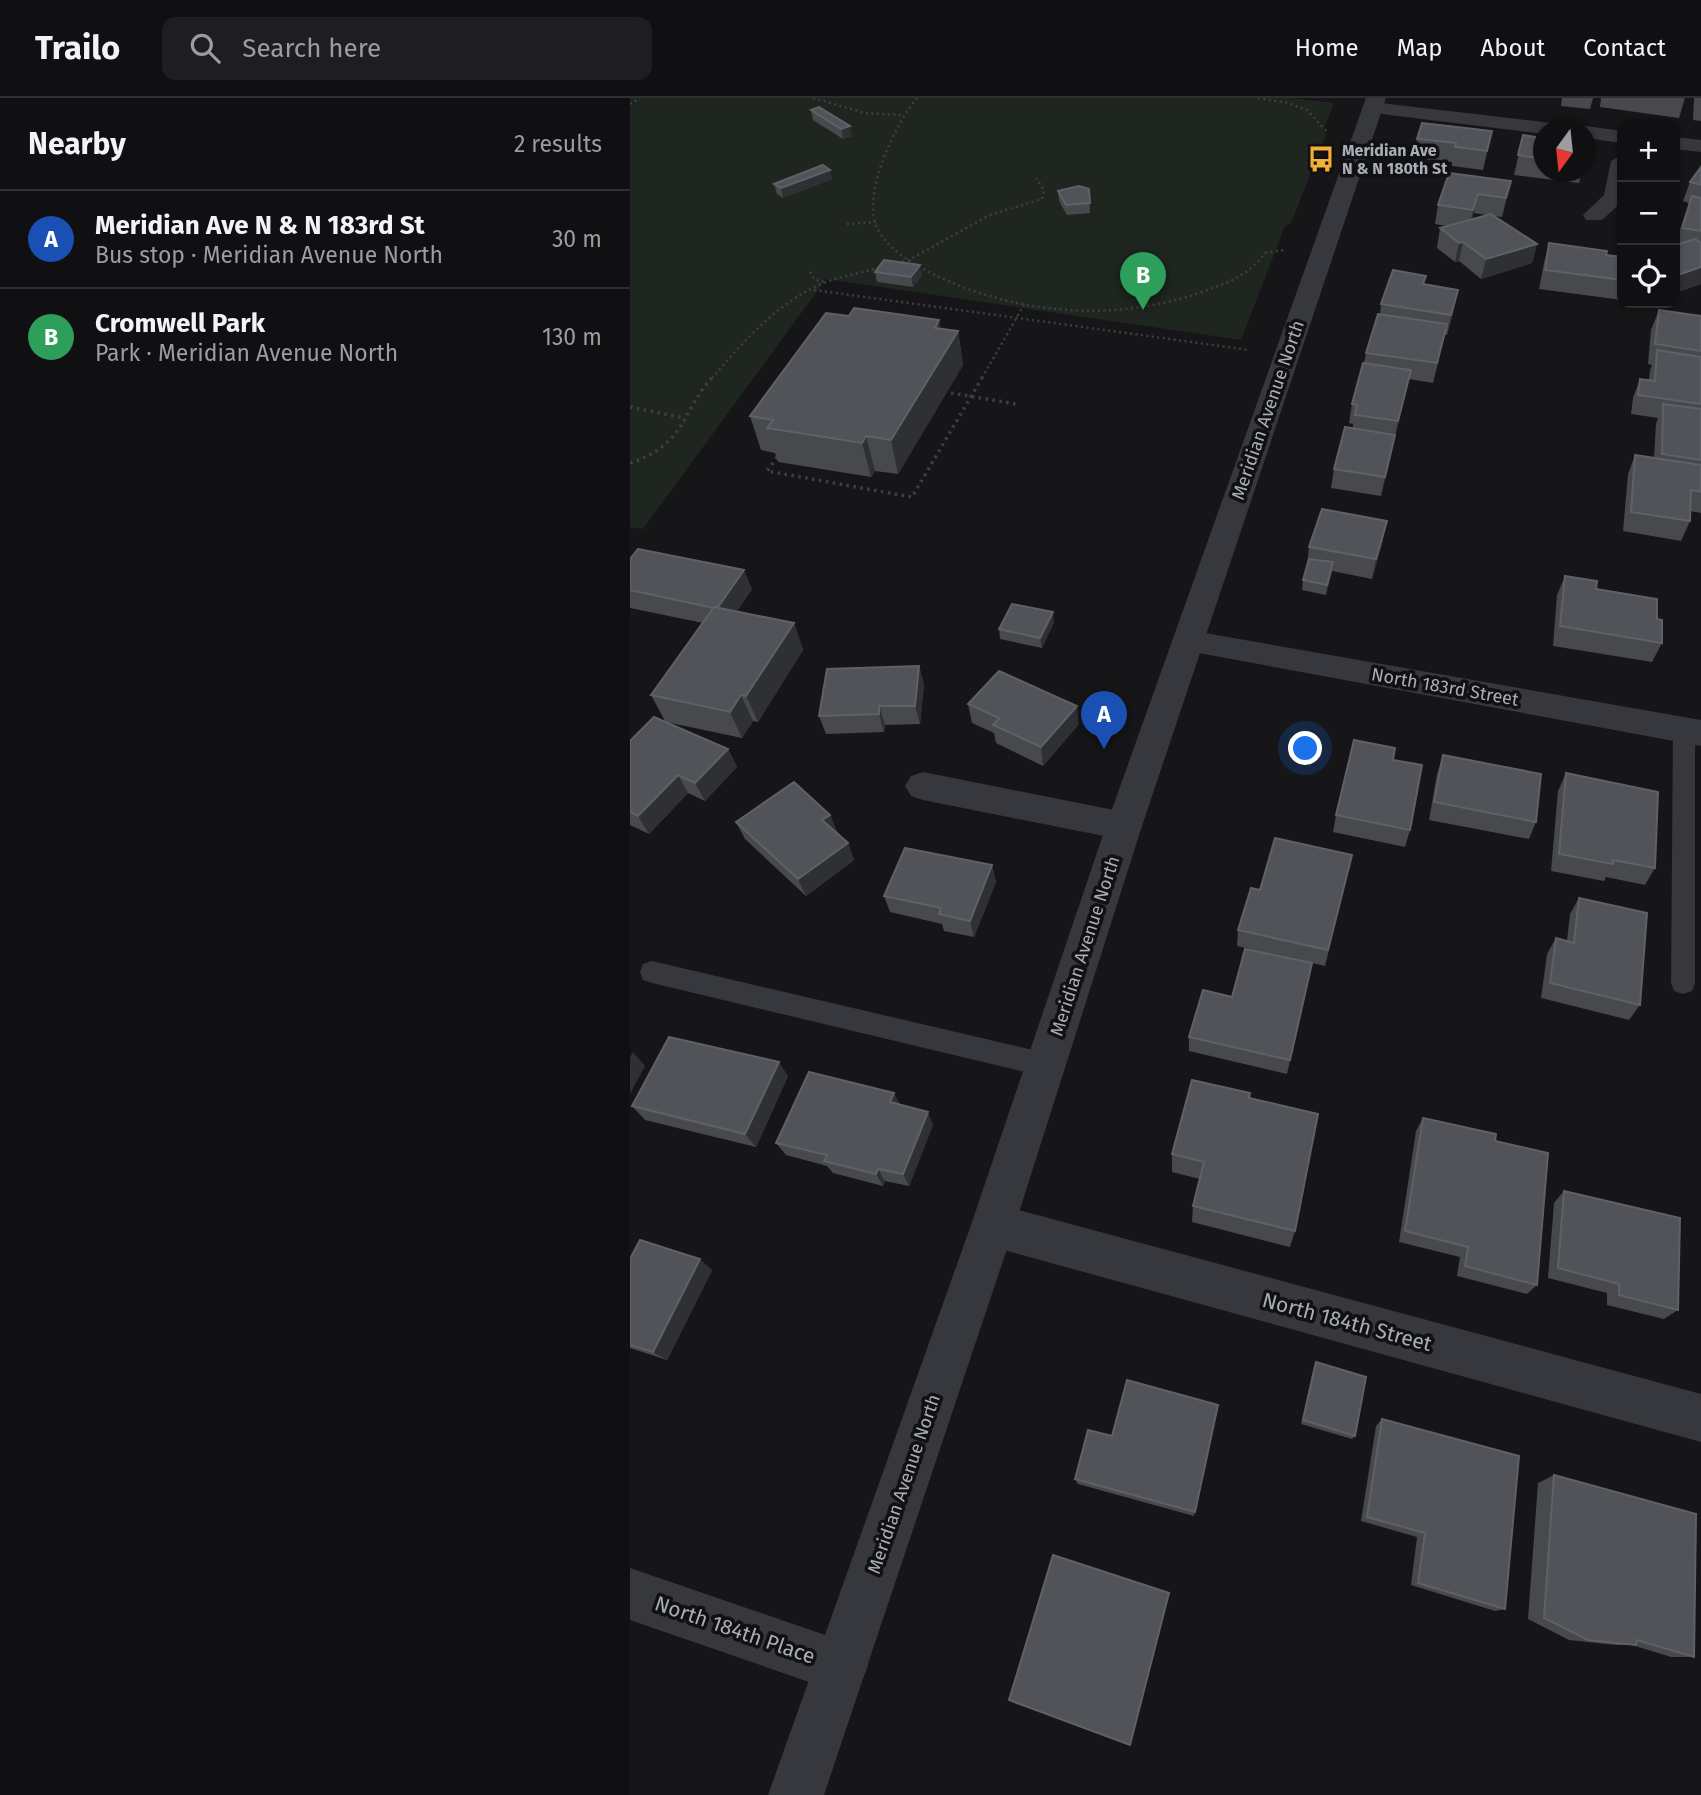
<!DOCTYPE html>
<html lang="en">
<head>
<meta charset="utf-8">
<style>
	:root { --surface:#101012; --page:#1e1e20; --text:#f1f3f6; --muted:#9c9d9f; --line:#303032; --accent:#db2777 }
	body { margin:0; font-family:"Fira Sans",sans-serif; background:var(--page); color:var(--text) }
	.controls { position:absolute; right:21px; top:21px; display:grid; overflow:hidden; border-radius:14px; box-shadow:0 2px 5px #0004 }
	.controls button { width:63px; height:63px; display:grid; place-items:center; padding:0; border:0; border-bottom:2px solid var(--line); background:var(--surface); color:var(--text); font:35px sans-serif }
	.compass { position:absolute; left:903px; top:21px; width:63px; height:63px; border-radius:50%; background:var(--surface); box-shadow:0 2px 5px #0004; rotate:195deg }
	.you { position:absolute; left:676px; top:651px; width:24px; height:24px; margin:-18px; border:5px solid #fff; border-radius:50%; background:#1a73e8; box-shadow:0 0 0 10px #1a73e833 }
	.badge { display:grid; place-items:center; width:46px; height:46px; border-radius:50%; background:var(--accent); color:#fff; font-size:23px; font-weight:700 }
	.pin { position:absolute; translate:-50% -58px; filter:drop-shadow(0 2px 4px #0008) }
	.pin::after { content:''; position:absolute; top:37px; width:24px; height:21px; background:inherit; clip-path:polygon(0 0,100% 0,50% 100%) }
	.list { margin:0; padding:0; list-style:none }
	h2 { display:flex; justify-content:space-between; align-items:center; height:91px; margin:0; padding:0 28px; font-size:30px }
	h2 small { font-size:23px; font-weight:400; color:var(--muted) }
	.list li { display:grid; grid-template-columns:46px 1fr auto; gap:21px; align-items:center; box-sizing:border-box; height:98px; padding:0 28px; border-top:2px solid var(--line) }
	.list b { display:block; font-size:26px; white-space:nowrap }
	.list p { margin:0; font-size:23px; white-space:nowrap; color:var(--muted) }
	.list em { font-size:23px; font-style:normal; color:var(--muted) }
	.icon { flex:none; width:38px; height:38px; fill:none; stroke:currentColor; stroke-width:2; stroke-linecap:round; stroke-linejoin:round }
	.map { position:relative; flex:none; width:1071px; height:1697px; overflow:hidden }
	header { display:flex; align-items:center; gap:42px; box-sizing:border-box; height:98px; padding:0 35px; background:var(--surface); border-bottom:2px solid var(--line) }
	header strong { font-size:33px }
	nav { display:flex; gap:38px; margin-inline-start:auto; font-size:24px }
	.search { width:490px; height:63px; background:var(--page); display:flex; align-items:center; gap:18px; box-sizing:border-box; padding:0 24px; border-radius:14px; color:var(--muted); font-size:26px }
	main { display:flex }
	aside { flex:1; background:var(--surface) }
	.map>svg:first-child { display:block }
</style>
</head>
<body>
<header>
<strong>Trailo</strong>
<div class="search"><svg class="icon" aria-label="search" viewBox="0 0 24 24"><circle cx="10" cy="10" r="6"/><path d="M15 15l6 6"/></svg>Search here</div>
<nav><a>Home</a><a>Map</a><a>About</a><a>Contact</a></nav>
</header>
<main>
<aside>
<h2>Nearby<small>2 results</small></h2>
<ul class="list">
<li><span class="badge" style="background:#1a4fb4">A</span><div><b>Meridian Ave N &amp; N 183rd St</b><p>Bus stop · Meridian Avenue North</p></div><em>30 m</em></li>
<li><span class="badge" style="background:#2e9e5b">B</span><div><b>Cromwell Park</b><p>Park · Meridian Avenue North</p></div><em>130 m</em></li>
</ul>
</aside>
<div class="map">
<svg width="1071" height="1697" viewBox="0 0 1071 1697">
	<rect width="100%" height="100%" fill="#161618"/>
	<path fill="#1e261f" d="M 0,0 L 662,0 L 704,5 L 693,33 L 696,37 L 661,125 L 655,128 L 611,242 L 196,181 L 13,431 L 0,429 Z"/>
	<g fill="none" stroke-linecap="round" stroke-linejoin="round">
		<path stroke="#3d3f44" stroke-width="2.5" stroke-dasharray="2 3.5" stroke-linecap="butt" d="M 183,0 L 235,15 L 271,17
			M 287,0 C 265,26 230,99 248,132 C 259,152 282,165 301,175 C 383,216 482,225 569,195 C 597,185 617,179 635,155 L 654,152
			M 628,0 L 658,5 L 677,12 L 698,35
			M 0,6 L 10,0
			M 217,126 L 246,124
			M 267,165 L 279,162 L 360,117 L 412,101 L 414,92 L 406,80
			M 180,174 L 185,182 L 196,184
			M 184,192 L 619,252
			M 82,280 C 114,243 151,200 199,183 C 216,177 235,174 252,169
			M 352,280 L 395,205"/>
		<path stroke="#3d3f44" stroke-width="3.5" stroke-dasharray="2.5 4.5" stroke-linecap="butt" d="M 321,295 L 386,306
			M 0,309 L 55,320
			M 147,359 L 137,373 L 282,399 L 353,278
			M 0,365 C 56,347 51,314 83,278"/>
		<path fill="#37383d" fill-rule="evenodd" d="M 1054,624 L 1062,626 L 1065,632 L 1065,885 L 1062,893 L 1053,896 L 1044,893 L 1041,885 L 1043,632 L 1046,626 Z
			M 22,863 L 416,955 L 425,959 L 429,967 L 425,975 L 416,979 L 22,885 L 13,882 L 10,874 L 13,866 Z"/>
		<path fill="#37383d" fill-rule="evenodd" d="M 742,4 L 930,26 L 940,32 L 914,32 L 914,36 L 735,14 L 732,10 L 735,6 Z
			M 956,28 L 992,33 L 992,45 L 956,40 L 956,32 L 947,32 Z
			M 1045,39 L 1071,42 L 1071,54 L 1045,51 Z
			M 992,57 L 992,104 L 972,122 L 956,122 L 953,117 L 974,97 L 981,63 Z
			M 558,532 L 1071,622 L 1071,648 L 547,551 L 542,543 L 547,535 Z
			M 293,674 L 494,714 L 507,718 L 512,728 L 507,738 L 494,742 L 293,702 L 281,698 L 275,688 L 281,678 Z
			M 363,1105 L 1071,1296 L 1071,1344 L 363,1149 L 347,1142 L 341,1127 L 347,1112 Z
			M 0,1470 L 230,1549 L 238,1568 L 230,1587 L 211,1595 L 0,1522 Z"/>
		<path fill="#37383d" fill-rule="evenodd" d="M 736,0 L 756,0 L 512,728 L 385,1127 L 194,1697 L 138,1697 L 341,1127 L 476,728 Z"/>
	</g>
	<path fill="#47494d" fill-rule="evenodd" d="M 932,0 L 963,0 L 960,11 L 931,8 Z
		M 971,0 L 1055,0 L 1049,20 L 970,9 Z
		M 1064,0 L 1071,0 L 1071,23 L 1063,22 Z
		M 181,12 L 222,38 L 213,41 L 183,22 Z
		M 862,33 L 853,72 L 822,68 L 822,64 L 784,60 L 787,41 Z
		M 893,37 L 914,40 L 914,74 L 952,74 L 949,85 L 884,77 Z
		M 1071,69 L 1071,186 L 1045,195 L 1045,147 L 1059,105 L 1053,103 L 1060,84 Z
		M 202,81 L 153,100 L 147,96 L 144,86 Z
		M 881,83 L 872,119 L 864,118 L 907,146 L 902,165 L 851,181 L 829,163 L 825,164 L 807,150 L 810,130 L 817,128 L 805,126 L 808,107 ZM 844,115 L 856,117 L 842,121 Z
		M 459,91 L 460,115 L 437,117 L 429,103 L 428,93 Z
		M 919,145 L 976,157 L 992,159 L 992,202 L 909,191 L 914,165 Z
		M 245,174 L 292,177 L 283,189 L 247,184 Z
		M 794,186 L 824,211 L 817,237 L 815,237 L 803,285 L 779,281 L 764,343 L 751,398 L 701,390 L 704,371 L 723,330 L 723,326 L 719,325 L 722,306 L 734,265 L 736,255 L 750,216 L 751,206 Z
		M 1029,212 L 1071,218 L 1071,415 L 1060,413 L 1060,423 L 1051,443 L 993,433 L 998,376 L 1005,357 L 1024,360 L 1026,326 L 1028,320 L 1001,316 L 1003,300 L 1010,281 L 1019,282 L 1020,272 L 1022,267 L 1018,266 L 1021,232 Z
		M 311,230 L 328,233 L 333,267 L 268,376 L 245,373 L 241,379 L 148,364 L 145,355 L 131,352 L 120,318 Z
		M 753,442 L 742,481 L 702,473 L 696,497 L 672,492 L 673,482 L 677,468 L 679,449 Z
		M 0,461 L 122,491 L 107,513 L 164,525 L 173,552 L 128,624 L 123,623 L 112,640 L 36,624 L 98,651 L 107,669 L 75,703 L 58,695 L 19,736 L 0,727 L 0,643 L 35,623 L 21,597 L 73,525 L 0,510 Z
		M 935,478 L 966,491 L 1027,521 L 1032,545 L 1022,564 L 923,548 L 927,497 Z
		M 424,524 L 412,550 L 370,541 L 369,531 Z
		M 289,568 L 294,587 L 290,626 L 255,627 L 254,634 L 196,636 L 189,618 Z
		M 338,606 L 449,626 L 413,668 L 366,645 L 364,635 L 342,625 Z
		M 813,657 L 906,724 L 899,741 L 799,722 L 807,676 Z
		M 936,675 L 1025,770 L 1015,787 L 976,779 L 974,783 L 921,773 L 928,693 Z
		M 200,717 L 207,734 L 218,745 L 224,762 L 176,798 L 115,741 L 106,724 Z
		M 706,717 L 780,732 L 775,749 L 703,734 Z
		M 722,757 L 695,868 L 682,865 L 657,976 L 559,953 L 559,939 L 602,899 L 675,864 L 607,848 L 608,832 L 630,792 Z
		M 362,767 L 366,784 L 344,839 L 314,833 L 312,826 L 260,814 L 254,798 Z
		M 949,800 L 1010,907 L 999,922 L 911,900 L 917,856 L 926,840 L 937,843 L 940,816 Z
		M 158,978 L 126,1049 L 15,1022 L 2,1008 Z
		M 619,1000 L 665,1133 L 660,1149 L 562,1124 L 563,1108 L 570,1081 L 542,1074 L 542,1056 Z
		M 270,1006 L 303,1027 L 279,1088 L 255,1083 L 253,1088 L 203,1075 L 197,1068 L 156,1057 L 146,1045 Z
		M 793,1020 L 865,1043 L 907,1187 L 897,1196 L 827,1178 L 830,1159 L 769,1144 L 786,1033 Z
		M 934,1093 L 1048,1212 L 1034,1221 L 977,1207 L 977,1195 L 918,1180 L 924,1105 Z
		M 0,1161 L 82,1172 L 37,1262 L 0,1250 Z
		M 686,1264 L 725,1338 L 722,1341 L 671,1326 L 684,1268 Z
		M 588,1307 L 564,1418 L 448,1386 L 445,1381 L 482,1338 Z
		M 752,1321 L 875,1511 L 865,1513 L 781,1487 L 787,1439 L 731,1423 L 746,1328 Z
		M 924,1377 L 1064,1559 L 1041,1559 L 1002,1547 L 986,1547 L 939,1542 L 898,1521 L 908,1385 Z"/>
	<path fill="#2f3033" d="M 220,28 L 222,38 L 213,41 L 211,31 Z
		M 200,72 L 202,81 L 153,100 L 151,90 Z
		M 848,96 L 844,115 L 839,131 L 843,112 Z
		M 833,144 L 829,163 L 825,164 L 829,145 Z
		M 907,146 L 902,165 L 851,181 L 856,161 Z
		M 290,167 L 292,177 L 283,189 L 281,179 Z
		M 1071,169 L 1071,186 L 1045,195 L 1045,178 Z
		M 828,192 L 824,211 L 817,237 L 821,217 Z
		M 309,222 L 315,254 L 328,233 L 333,267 L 268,376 L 261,342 L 305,230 Z
		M 781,272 L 777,291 L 764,343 L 768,323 Z
		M 765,337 L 761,357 L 751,398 L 755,379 Z
		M 236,338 L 245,373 L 241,379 L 232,345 Z
		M 757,423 L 753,442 L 742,481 L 746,461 Z
		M 703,464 L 702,475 L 696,497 L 697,487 Z
		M 114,472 L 122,491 L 96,530 L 87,510 Z
		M 423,514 L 424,524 L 412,550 L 410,540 Z
		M 164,525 L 173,552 L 128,624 L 116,598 Z
		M 289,568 L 294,587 L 290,626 L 285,608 Z
		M 111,597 L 123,623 L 112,640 L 100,614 Z
		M 249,608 L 255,627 L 254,634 L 249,616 Z
		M 447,608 L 449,626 L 413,668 L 411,649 Z
		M 98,651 L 107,669 L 75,703 L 65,685 Z
		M 48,677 L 58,695 L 19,736 L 8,718 Z
		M 200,717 L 207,734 L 192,722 Z
		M 218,745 L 224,762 L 176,798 L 168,781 Z
		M 362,767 L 366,784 L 344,839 L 340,823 Z
		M 3,954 L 15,968 L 0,996 L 0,959 Z
		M 149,964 L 158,978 L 126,1049 L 115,1036 Z
		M 264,995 L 271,1008 L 260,1004 Z
		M 298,1014 L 303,1027 L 279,1088 L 273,1076 Z
		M 248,1071 L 255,1083 L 253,1088 L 246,1076 Z
		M 70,1161 L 82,1172 L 37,1262 L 23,1254 Z"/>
	<path fill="#525359" stroke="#5f6168" stroke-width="2" d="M 189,9 L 220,28 L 211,31 L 181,12 Z
		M 792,25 L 862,33 L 857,53 L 825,49 L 826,45 L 787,41 Z
		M 893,37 L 914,40 L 914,61 L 888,57 Z
		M 956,45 L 958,45 L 956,58 Z
		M 193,67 L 200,72 L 151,90 L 144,86 Z
		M 1071,69 L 1071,87 L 1060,84 Z
		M 819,75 L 881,83 L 876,100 L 848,96 L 843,112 L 808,107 Z
		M 449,88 L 459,91 L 460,105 L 436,107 L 428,93 Z
		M 1062,98 L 1071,100 L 1071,133 L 1052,130 Z
		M 861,116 L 907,146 L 856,161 L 833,144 L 829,145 L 810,130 Z
		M 1065,141 L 1071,145 L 1071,169 L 1045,178 L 1045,147 Z
		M 919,145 L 977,153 L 976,157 L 992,159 L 992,182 L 915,172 Z
		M 254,162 L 290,167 L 281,179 L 245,174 Z
		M 763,172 L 796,178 L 793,186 L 828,192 L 821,217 L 751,206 Z
		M 224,210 L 309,222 L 305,230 L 328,233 L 261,342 L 236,338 L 232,345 L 137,330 L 143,322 L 120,318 L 196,215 L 219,218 Z
		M 1029,212 L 1071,218 L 1071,253 L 1025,246 Z
		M 748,216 L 817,226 L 807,265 L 736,255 Z
		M 1027,252 L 1071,259 L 1071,306 L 1008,297 L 1010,281 L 1025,283 Z
		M 733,265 L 781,272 L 768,323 L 725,317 L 727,307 L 722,306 Z
		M 1033,306 L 1071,311 L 1071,362 L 1032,356 Z
		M 715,329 L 765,337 L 755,379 L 704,371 Z
		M 1005,357 L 1071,367 L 1071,394 L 1061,392 L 1060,423 L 1001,414 Z
		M 692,411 L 757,423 L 746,461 L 679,449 Z
		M 8,451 L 114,472 L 88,509 L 84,509 L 83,510 L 0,492 L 0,461 Z
		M 679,461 L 703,464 L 697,487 L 673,482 Z
		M 935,478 L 967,483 L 966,491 L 1027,501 L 1027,521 L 1032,522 L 1032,545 L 930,528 Z
		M 382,506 L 423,514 L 410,540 L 369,531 Z
		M 84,509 L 164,525 L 116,598 L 111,597 L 100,614 L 21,597 Z
		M 289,568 L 285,608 L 249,608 L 249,616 L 189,618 L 197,571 Z
		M 369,573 L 447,608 L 411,649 L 363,627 L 369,620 L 338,606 Z
		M 24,619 L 98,651 L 65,685 L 48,677 L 8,718 L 0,714 L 0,643 Z
		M 724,642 L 765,650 L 763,662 L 792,667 L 780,732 L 706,717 Z
		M 813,657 L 911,676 L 906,724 L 804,704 Z
		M 936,675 L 1028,694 L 1025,770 L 983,762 L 983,766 L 929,756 Z
		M 164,684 L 200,717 L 192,722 L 218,745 L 168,781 L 106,724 Z
		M 645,740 L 722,757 L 698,852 L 608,832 L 621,790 L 630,792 Z
		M 275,750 L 362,767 L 340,823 L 309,816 L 311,810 L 254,798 Z
		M 949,800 L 1017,815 L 1010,907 L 920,885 L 926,840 L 944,845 Z
		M 615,851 L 682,865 L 660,962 L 559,939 L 573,892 L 602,899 Z
		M 39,939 L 149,964 L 115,1036 L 2,1008 Z
		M 179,974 L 264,995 L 260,1004 L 298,1014 L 273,1076 L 248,1071 L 246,1076 L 194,1063 L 197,1057 L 146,1045 Z
		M 562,982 L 620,995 L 619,1000 L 688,1016 L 665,1133 L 563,1108 L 574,1064 L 542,1056 Z
		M 793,1020 L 866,1036 L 865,1043 L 918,1055 L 907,1187 L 835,1168 L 838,1149 L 775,1133 Z
		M 934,1093 L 1050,1120 L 1048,1212 L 989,1197 L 989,1186 L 928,1170 Z
		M 10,1142 L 70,1161 L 23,1254 L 0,1247 L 0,1161 Z
		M 686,1264 L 736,1279 L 725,1338 L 673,1322 Z
		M 497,1282 L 588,1307 L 565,1414 L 445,1381 L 458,1332 L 482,1338 Z
		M 752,1321 L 889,1358 L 875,1511 L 788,1485 L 795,1435 L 737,1419 Z
		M 924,1377 L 1066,1416 L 1064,1559 L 1007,1542 L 1006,1547 L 958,1542 L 914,1520 Z
		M 423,1457 L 539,1495 L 500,1647 L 379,1602 Z"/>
	<defs>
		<g id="bus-bare" transform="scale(2.1)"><path d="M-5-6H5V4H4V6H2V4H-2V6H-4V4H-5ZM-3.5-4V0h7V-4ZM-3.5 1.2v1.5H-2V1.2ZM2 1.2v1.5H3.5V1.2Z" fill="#f2b134" stroke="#111113" stroke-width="2.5" paint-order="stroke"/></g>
	</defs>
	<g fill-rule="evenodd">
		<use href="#bus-bare" x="691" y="61"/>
	</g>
	<g text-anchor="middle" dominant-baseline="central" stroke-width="7" stroke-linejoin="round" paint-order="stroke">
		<g font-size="16" font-weight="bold" fill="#a8adb8" stroke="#111113" text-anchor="start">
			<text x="712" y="52">Meridian Ave<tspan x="712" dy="18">N &amp; N 180th St</tspan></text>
		</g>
		<g font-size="18" fill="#a8adb8" stroke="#111113">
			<text transform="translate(638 312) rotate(-71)">Meridian Avenue North</text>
			<text transform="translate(815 589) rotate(10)">North 183rd Street</text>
			<text transform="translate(455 848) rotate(-72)">Meridian Avenue North</text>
			<text transform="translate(274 1386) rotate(-71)">Meridian Avenue North</text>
		</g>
		<g font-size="21" fill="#a8adb8" stroke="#111113">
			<text transform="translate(717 1224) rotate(15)">North 184th Street</text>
			<text transform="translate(105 1532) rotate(19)">North 184th Place</text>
		</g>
	</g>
</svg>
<div class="controls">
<button>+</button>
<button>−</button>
<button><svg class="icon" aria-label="locate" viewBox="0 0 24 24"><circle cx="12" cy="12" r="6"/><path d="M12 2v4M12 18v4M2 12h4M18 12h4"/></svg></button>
</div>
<svg class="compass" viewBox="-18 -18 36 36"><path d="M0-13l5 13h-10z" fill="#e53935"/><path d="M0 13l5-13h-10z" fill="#9c9d9f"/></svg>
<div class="you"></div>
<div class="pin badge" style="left:474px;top:651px;background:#1a4fb4">A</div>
<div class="pin badge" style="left:513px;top:212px;background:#2e9e5b">B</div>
</div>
</main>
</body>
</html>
